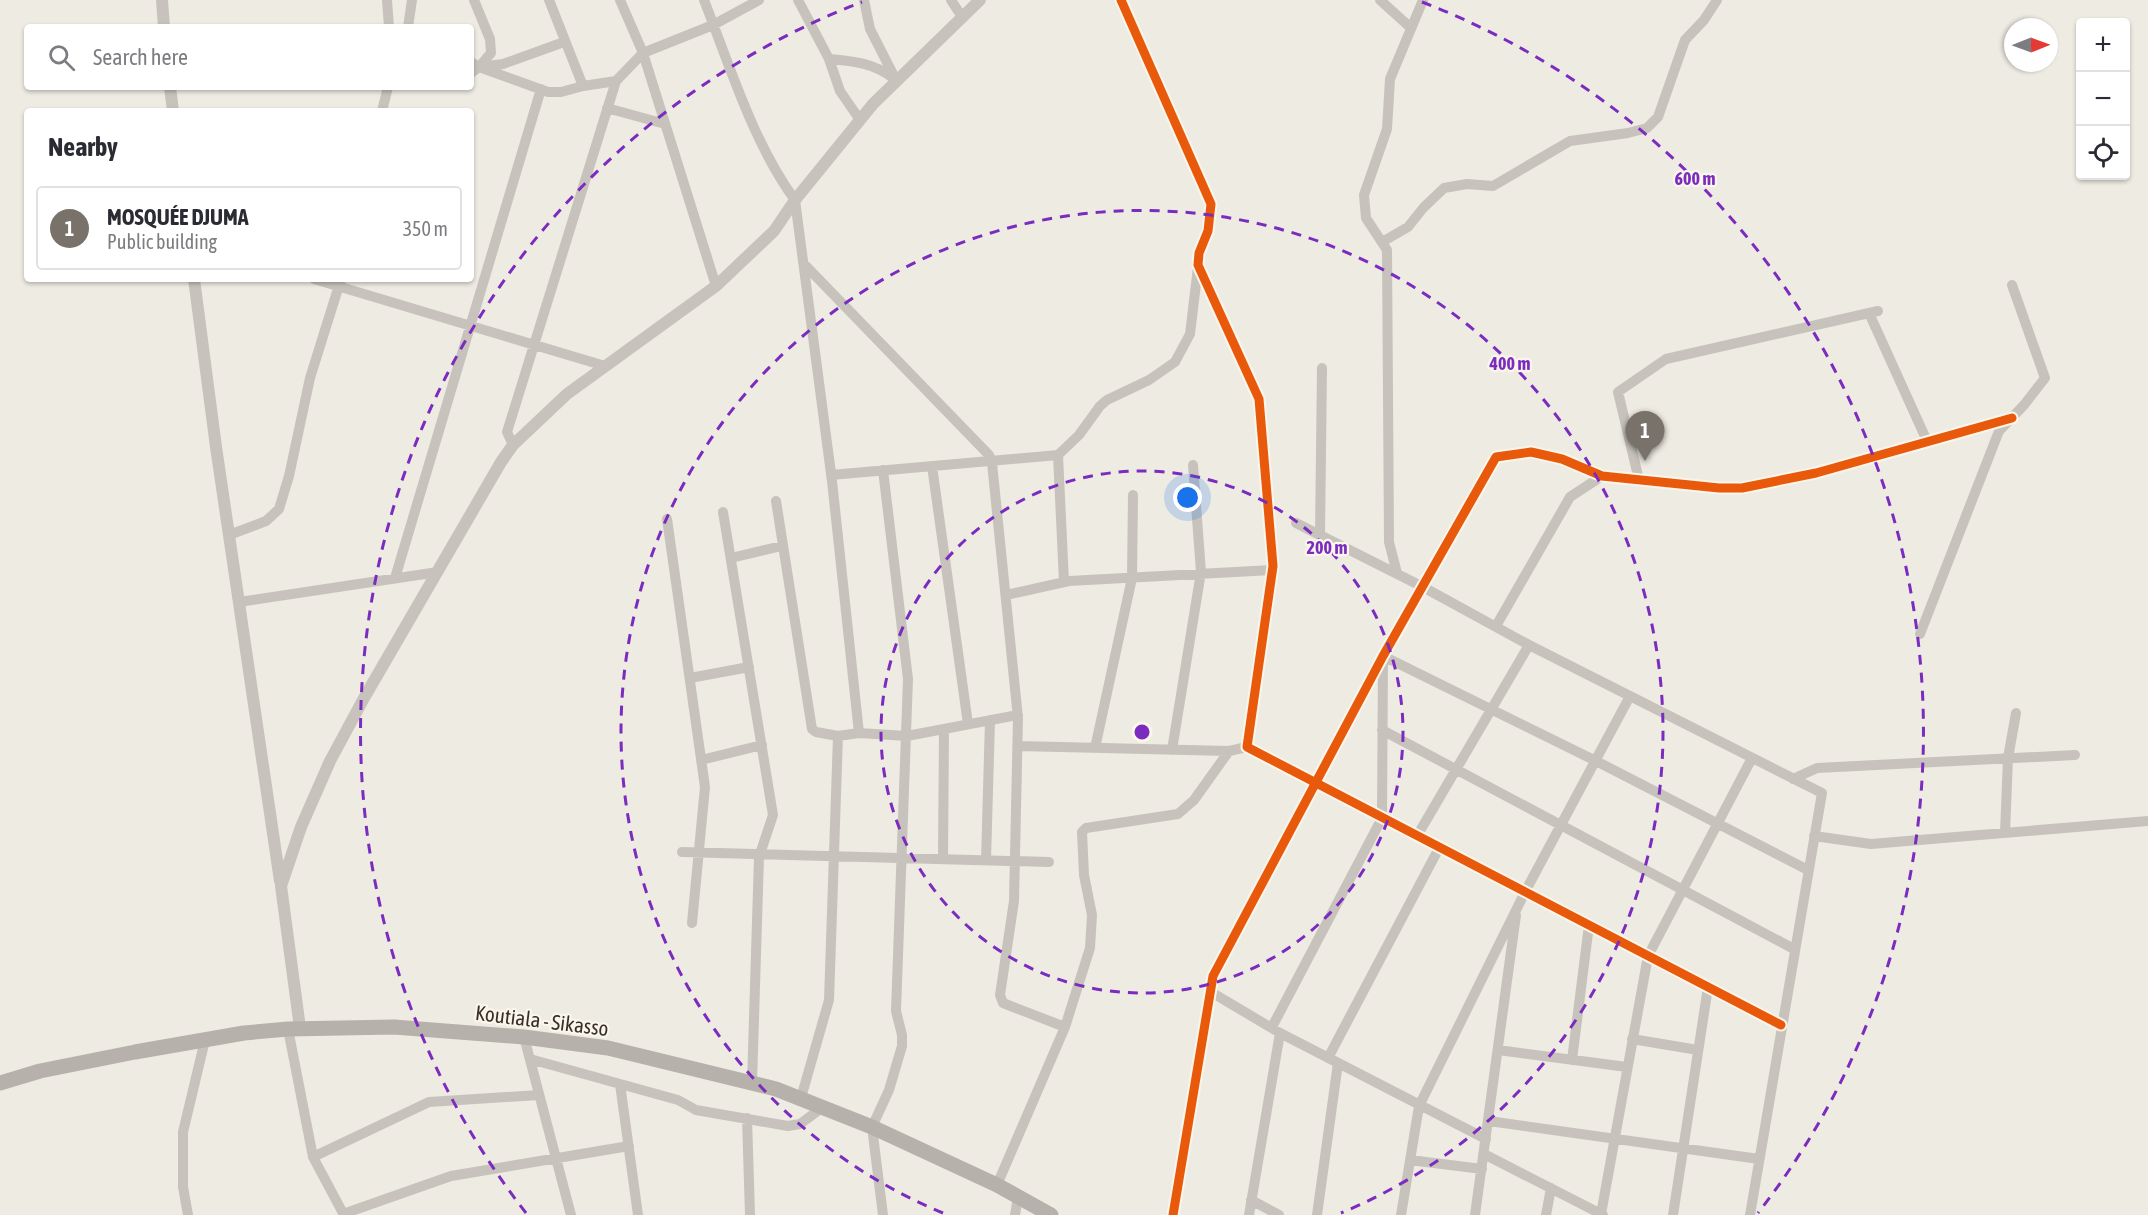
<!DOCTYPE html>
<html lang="en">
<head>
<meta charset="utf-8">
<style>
	:root { --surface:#fff; --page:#f2f2f3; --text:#2b2b33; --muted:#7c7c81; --line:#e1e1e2; --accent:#78726a }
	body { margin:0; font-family:"Asap Condensed",sans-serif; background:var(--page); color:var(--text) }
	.controls { position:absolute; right:18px; top:18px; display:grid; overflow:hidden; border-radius:6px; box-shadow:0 2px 4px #0004 }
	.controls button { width:54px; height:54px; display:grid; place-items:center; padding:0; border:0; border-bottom:2px solid var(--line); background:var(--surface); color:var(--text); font:30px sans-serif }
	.compass { position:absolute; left:2004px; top:18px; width:54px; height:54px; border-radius:50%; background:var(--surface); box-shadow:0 2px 4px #0004; rotate:89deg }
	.you { position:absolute; left:1188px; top:498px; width:21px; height:21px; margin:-15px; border:4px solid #fff; border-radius:50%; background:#1a73e8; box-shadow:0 0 0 9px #1a73e833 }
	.badge { display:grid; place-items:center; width:39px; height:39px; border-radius:50%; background:var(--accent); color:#fff; font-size:20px; font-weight:700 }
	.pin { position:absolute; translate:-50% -50px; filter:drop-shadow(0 2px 3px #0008) }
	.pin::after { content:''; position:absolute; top:32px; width:21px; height:18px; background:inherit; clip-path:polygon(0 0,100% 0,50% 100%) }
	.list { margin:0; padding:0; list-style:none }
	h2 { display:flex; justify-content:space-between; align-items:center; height:78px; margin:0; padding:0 24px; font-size:26px }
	h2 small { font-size:20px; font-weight:400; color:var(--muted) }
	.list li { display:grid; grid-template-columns:39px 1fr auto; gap:18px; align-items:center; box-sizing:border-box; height:84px; margin:0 12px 12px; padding:0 12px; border:2px solid var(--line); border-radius:6px }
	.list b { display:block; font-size:22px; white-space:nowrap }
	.list p { margin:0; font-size:20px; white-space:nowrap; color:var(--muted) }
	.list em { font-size:20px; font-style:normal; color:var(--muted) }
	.icon { flex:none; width:33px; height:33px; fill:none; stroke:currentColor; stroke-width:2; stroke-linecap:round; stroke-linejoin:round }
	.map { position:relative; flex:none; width:2148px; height:1215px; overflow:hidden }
	.search { position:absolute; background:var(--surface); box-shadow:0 2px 4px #0004; left:24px; top:24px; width:450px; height:66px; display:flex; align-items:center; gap:15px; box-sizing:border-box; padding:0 21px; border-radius:6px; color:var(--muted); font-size:22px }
	.panel { position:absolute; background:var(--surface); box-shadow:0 2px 4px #0004; left:24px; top:108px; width:450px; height:174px; border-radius:6px }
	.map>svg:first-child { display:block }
</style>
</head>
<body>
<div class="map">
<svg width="2148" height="1215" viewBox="0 0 2148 1215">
	<rect width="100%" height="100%" fill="#eeebe3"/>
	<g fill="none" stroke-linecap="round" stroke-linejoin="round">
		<path stroke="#c7c3bc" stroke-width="10" d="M 387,0 L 389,27
			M 474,0 L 490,39 L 491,53 L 479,67
			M 549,0 L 583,86
			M 620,0 L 643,53 L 716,286
			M 704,0 C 729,64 754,145 795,200 L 832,481 L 859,733
			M 798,0 L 829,59 L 840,91 L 860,120
			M 864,0 L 870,29 L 896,80
			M 951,0 L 962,17
			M 1121,0 L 1211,204 L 1208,231 L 1199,253 L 1198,265 L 1259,399 L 1273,566 L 1247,747 L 1781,1025
			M 1380,0 L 1411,28
			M 408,27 L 412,0
			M 829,59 C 853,61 874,63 893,78
			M 471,62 L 479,67 L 548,92 L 561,92 L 583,86 L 616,81 L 643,53 L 713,25 L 759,0
			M 471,73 L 479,67 L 503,64 L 564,42
			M 607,108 L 665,124
			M 382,111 L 388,87
			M 1382,242 L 1408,227 L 1424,207 L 1444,188 L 1467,184 L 1493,186 L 1570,141 L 1628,133 L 1647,128 L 1658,117 L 1685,40 L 1704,20 L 1717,0
			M 803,263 L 989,455 L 992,463 L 1018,718 L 1014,901 L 1000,995 L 1003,1003 L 1065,1027
			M 314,279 L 605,366
			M 1869,313 L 1927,441
			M 513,445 L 507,432 L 616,81
			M 1058,455 L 1064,582
			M 932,466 L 968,724
			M 831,475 L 1058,455 L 1079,435 L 1100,406 L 1107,400 L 1149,380 L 1175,362 L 1190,334 L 1198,267
			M 1639,480 L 1618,392 L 1666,359 L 1878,311
			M 776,501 L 812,729 L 816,732 L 838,736 L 859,733 L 907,736 L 1018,715
			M 723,512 L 773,815 L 759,857 L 752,1083
			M 667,519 L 705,787 L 692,923
			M 1296,523 L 1423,587 L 1529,645 L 1822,793 L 1750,1215
			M 229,535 L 266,521 L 279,509 L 289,476 L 310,378 L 341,279
			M 1320,535 L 1322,368
			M 731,558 L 782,546
			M 1397,573 L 1389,542 L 1387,250 L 1366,218 L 1364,195 L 1387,129 L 1390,79 L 1423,0
			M 395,578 L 541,89
			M 1006,595 L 1069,581 L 1272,570
			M 239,602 L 438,572
			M 1496,626 L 1570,497 L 1602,476
			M 1920,634 L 1999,431 L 2024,405 L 2045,378 L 2012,285
			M 690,678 L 749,667
			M 1382,730 L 1794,949
			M 1018,746 L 1229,751 L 1247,747
			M 1095,748 L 1132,578 L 1133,495
			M 1172,750 L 1201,572 L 1193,465
			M 701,760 L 762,745
			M 1793,779 L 1817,768 L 2075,755
			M 2005,833 L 2008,758 L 2016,713
			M 1417,836 L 1529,645
			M 1814,836 L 1871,844 L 2148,821
			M 682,852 L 1049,862
			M 943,859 L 944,729
			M 986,860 L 990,720
			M 1211,992 L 1280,1033 L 1486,1139
			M 1272,1027 L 1382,818 L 1383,656 L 1596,761 L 1808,870
			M 288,1029 L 313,1157 L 344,1215
			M 524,1037 L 571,1215
			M 1632,1039 L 1698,1050
			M 1498,1050 L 1627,1067
			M 1328,1058 L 1439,848
			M 530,1059 L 678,1100 L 696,1110 L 788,1126 L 800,1124 L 823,1107
			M 1572,1060 L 1589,925
			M 620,1084 L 638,1215
			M 801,1098 L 829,1000 L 838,736
			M 747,1118 L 750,1215
			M 1489,1121 L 1759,1159
			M 1484,1154 L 1603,1215
			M 313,1157 L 429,1102 L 539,1095
			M 1410,1160 L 1482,1169
			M 997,1185 L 1065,1027 L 1090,948 L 1092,915 L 1084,875 L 1082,832 L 1086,828 L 1178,814 L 1194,800 L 1229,751
			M 1251,1200 L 1279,1215
			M 343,1214 L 451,1176 L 629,1146
			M 1601,1214 L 1648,956 L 1752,758
			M 188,1215 L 183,1187 L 183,1132 L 205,1040
			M 883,1215 L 872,1127 L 889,1090 L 902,1046 L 902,1035 L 896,1011 L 908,679 L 883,470
			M 1015,1215 L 1018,1197
			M 1173,1215 L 1213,976 L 1383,656 L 1496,457 L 1531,452 L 1562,459 L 1602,476 L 1719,488 L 1742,488 L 1816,473 L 2012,418
			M 1249,1215 L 1280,1033
			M 1317,1215 L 1338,1063
			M 1401,1215 L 1419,1106 L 1525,892 L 1630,696
			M 1475,1215 L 1516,915
			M 1546,1215 L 1551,1188
			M 1673,1215 L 1708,987"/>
		<path stroke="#c7c3bc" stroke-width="12" d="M 162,0 L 164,27
			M 170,87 L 173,111
			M 194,279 L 216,447 L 280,881
			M 300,1028 L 281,886 L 301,827 L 330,761 L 364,698 L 501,462 L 513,445 L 567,394 L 716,286 L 774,231 L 795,200 L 873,104 L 980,0"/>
		<path stroke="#b6b1ab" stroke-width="15" d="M 0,1083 L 40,1071 L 135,1052 L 244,1033 L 288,1029 L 394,1027 L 524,1037 L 608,1048 L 776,1089 L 872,1127 L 997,1185 L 1051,1215"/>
		<g stroke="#faf6eb" stroke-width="13">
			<path id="cycleway" d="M 1121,0 L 1211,204 L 1208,231 L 1199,253 L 1198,265 L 1259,399 L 1273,566 L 1247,747 L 1781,1025
				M 1173,1215 L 1213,976 L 1383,656 L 1496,457 L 1531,452 L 1562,459 L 1602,476 L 1719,488 L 1742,488 L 1816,473 L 2012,418"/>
		</g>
		<use href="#cycleway" stroke="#e8590c" stroke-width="9"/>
	</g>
	<g fill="none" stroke="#7b2cbf" stroke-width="3" stroke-dasharray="10 8">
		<circle cx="1142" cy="732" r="261"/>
		<path d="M943 1213A521 521 0 1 1 1341 1213"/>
		<path d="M526 1213A782 782 0 0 1 862 2M1422 2A782 782 0 0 1 1758 1213"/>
	</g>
	<g text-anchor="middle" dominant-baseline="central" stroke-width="4.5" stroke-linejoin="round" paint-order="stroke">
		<g font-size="21" fill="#393129" stroke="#faf6eb">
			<text transform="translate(542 1020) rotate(7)">Koutiala - Sikasso</text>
		</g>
	</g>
	<circle cx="1142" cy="732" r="9" fill="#7b2cbf" stroke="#faf6eb" stroke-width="3"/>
	<g font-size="18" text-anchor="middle" font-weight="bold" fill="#7b2cbf" stroke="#faf6eb" stroke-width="4.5" stroke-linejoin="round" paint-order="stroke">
		<text x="1695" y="185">600 m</text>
		<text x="1510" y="370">400 m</text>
		<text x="1327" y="554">200 m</text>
	</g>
</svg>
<div class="controls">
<button>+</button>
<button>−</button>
<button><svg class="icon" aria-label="locate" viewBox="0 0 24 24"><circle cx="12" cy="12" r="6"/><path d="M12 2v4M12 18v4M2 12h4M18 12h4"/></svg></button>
</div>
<svg class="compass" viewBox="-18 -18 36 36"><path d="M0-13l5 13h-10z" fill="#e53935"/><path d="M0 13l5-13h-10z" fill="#7c7c81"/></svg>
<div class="you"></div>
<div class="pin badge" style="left:1645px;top:461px">1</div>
<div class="search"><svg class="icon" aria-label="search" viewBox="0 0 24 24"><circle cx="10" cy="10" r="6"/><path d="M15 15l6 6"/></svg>Search here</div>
<section class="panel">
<h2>Nearby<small></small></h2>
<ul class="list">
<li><span class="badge">1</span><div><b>MOSQUÉE DJUMA</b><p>Public building</p></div><em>350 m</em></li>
</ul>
</section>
</div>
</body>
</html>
